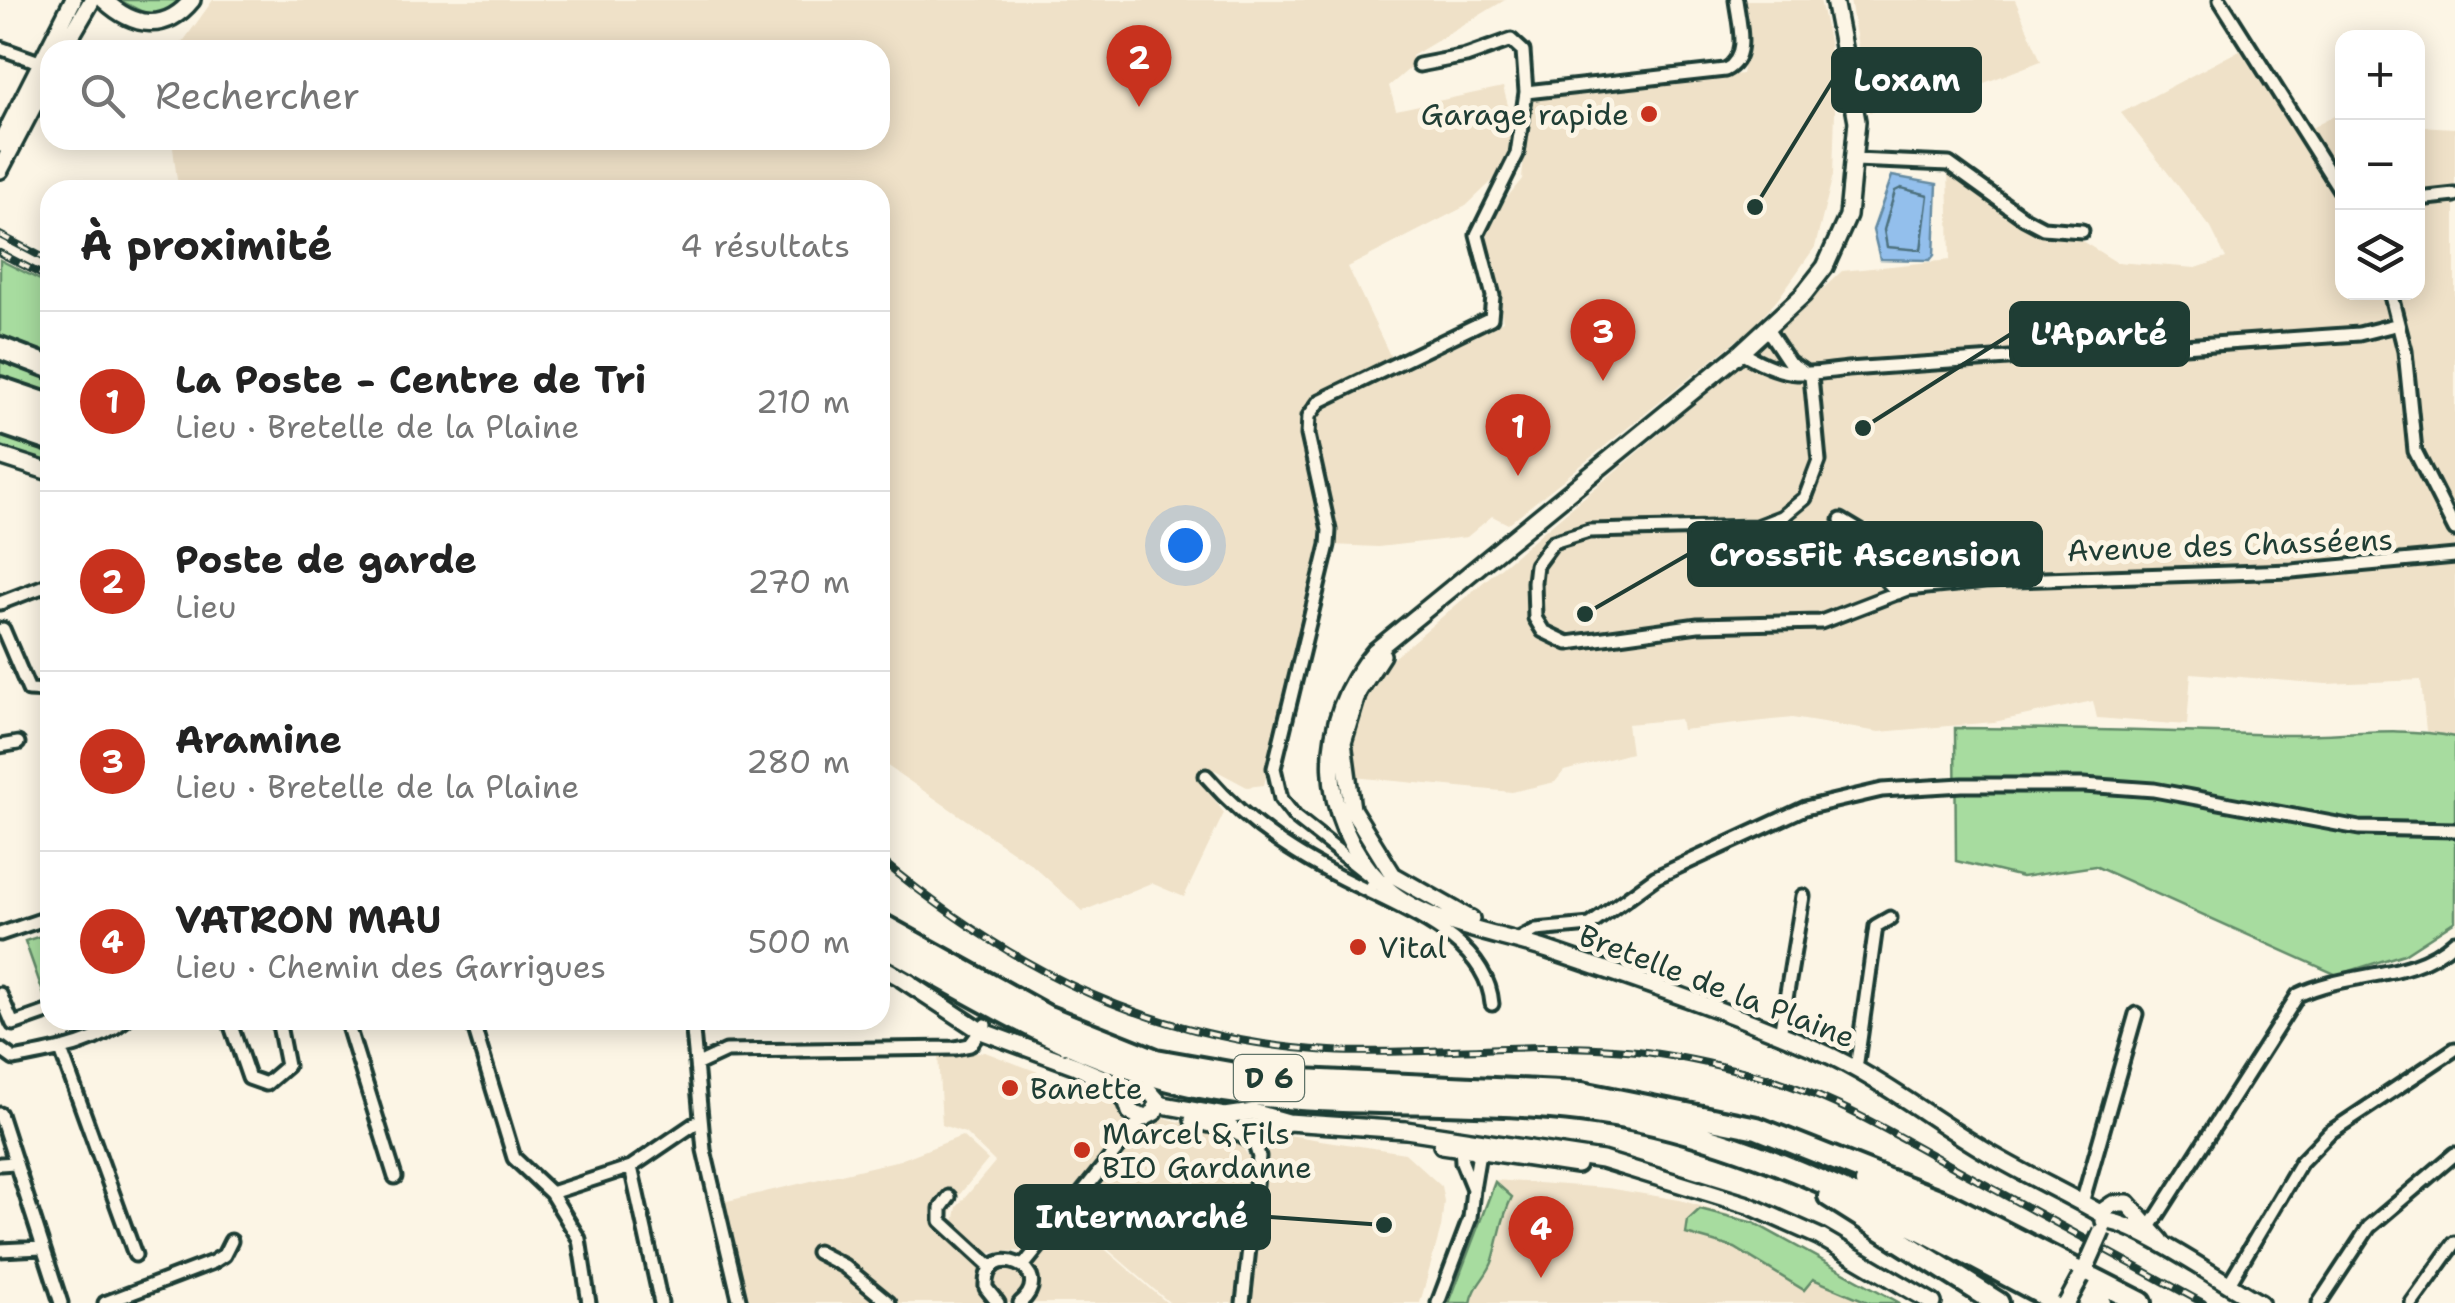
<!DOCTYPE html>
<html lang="fr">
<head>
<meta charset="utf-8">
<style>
	:root { --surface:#fff; --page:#f6f6f6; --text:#222; --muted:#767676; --line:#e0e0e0; --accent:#c8321e }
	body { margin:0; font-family:"Shantell Sans",sans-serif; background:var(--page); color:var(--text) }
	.controls { position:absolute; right:30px; top:30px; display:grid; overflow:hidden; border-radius:20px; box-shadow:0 5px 25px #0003 }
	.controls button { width:90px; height:90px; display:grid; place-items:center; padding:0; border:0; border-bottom:2px solid var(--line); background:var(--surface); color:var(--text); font:50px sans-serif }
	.you { position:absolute; left:1185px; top:545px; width:35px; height:35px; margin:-25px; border:8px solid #fff; border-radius:50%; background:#1a73e8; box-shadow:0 0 0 15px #1a73e833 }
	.badge { display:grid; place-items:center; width:65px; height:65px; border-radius:50%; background:var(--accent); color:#fff; font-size:32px; font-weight:700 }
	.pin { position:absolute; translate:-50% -82px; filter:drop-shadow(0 2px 5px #0008) }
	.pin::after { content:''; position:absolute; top:52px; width:35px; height:30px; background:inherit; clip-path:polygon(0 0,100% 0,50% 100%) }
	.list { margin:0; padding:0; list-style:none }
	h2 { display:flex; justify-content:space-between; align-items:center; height:130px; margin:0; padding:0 40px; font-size:42px }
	h2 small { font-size:32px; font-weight:400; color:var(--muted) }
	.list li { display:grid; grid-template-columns:65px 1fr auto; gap:30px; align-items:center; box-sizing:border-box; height:180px; padding:0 40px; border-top:2px solid var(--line) }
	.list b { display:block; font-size:38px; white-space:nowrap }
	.list p { margin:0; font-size:32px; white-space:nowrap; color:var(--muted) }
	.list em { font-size:32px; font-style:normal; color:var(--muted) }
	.icon { flex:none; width:55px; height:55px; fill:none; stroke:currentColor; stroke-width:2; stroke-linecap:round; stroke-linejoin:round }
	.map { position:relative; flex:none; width:2455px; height:1303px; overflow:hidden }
	.search { position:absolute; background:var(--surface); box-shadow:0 5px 25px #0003; left:40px; top:40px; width:850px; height:110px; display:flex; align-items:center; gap:25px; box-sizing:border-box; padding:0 35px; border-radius:30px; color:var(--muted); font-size:38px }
	.panel { position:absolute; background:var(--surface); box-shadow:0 5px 25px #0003; left:40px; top:180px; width:850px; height:850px; border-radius:30px }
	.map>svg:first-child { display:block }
</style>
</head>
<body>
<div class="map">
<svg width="2455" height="1303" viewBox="0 0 2455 1303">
	<rect width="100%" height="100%" fill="#fcf5e5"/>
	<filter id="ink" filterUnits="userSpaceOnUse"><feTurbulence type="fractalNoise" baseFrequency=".01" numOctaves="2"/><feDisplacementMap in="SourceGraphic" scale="20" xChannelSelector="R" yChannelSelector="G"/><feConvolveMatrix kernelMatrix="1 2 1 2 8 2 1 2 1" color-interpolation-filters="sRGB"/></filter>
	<g filter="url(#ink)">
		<path fill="#efe1c8" d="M 213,0 L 1505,0 L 1412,56 L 1415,64 L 1389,86 L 1396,110 L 1503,87 L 1517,138 L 1508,166 L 1466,206 L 1348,267 L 1395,366 L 1301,414 L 1323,536 L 1264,785 L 1247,787 L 1215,770 L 1200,780 L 1224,813 L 1184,897 L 1151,883 L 1083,911 L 1031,864 L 880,761 L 880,190 L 185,190 L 189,184 L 177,180 L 172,140 L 880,140 L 880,50 L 177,50 Z
			M 1742,0 L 1820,0 L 1829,41 L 1835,111 L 1833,175 L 1815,247 L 1778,299 L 1752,328 L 1508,524 L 1492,516 L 1467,537 L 1378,547 L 1331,545 L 1312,434 L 1314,418 L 1326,404 L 1503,321 L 1488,255 L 1488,221 L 1522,179 L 1529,101 L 1536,97 L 1742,74 L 1748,41 Z
			M 1850,0 L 2015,0 L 2041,61 L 1953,95 L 1869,112 Z
			M 2240,50 L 2296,136 L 2342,112 L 2342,292 L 2418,292 L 2418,126 L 2455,128 L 2455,737 L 2426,731 L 2421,680 L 2326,684 L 2191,673 L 2187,725 L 2097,718 L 2093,701 L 1994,722 L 1879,732 L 1792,718 L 1682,730 L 1680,719 L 1627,724 L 1631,753 L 1564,771 L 1555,782 L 1512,792 L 1353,777 L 1353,736 L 1364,698 L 1392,659 L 1734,371 L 1842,271 L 1950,260 L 1948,167 L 2019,220 L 2077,238 L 2116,262 L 2196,268 L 2226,258 L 2211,228 L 2121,113 Z
			M 985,1052 L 1117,1102 L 1126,1107 L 1131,1119 L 1150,1127 L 1162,1117 L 1235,1137 L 1253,1163 L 1236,1303 L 1170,1303 L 1060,1208 L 1022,1251 L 1061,1211 L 1167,1303 L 744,1303 L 723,1202 L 900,1160 L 962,1136 L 988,1160 L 955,1200 L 949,1220 L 987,1257 L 1020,1254 L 1022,1251 L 987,1253 L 954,1223 L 957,1207 L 995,1162 L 965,1133 L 942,1125 L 938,1054 Z
			M 1275,1133 L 1405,1153 L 1441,1186 L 1444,1201 L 1441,1228 L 1420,1303 L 1250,1303 L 1269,1141 Z
			M 1494,1180 L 1607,1188 L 1680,1200 L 1754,1222 L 1902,1303 L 1447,1303 Z"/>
		<path fill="#a7dc9f" stroke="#638c6a" stroke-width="2.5" d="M 119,0 L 180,0 L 180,1 L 168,16 L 149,15 Z
			M 0,260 L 50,285 L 50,362 L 0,342 Z
			M 0,354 L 50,374 L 50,394 L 0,376 Z
			M 0,431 L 50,449 L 50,463 L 0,447 Z
			M 1955,728 C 2063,728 2171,732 2279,735 C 2337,736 2397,725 2455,737 L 2455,921 L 2404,954 L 2337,975 L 2095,866 L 2022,877 L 1956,861 Z
			M 50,933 L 50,997 L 45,998 L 25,941 Z
			M 1495,1182 L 1512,1197 C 1501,1218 1500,1237 1493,1260 C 1488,1276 1474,1285 1471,1303 L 1449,1303 Z
			M 1700,1209 L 1754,1223 L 1900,1303 L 1870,1303 L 1813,1279 L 1804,1290 L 1735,1248 L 1686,1234 L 1688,1220 Z"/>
		<path fill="#93bfec" stroke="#658ba2" stroke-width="2.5" d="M 1892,176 L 1937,184 L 1934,255 L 1930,260 L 1880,259 L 1873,230 Z"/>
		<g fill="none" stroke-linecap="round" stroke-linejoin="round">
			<path stroke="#4d717e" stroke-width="2.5" d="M 1901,188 L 1928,195 L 1921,250 L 1887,247 L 1884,230 L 1895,191 Z"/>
			<g stroke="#1f3d34" stroke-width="19">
				<path id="street" d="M 2220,0 L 2342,193
					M 0,48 L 42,63
					M 1526,92 L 1725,70 C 1750,58 1739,23 1736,0
					M 1855,160 L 1949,164 L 2024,218 L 2043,228 L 2082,231
					M 2418,199 L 2455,195
					M 2390,292 L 2405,351 L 2415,451 L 2455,530
					M 1767,329 L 1789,362 L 1807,374
					M 1741,352 C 1785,378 1799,375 1848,369 L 2359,334 L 2395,325
					M 1811,376 L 1819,461 L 1805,498 L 1782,517 L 1756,527 L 1589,531 L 1553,542 L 1536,565 L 1534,582 L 1535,618 L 1543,631 L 1568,643 L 1698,625 L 1821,622 L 1907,589 L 1985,581 L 2292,571 L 2455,556
					M 1841,520 L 1861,532 L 1873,566 L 1898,593
					M 0,603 L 47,585
					M 3,629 L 29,690 L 50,691
					M 0,746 L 18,743
					M 1206,776 C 1253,830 1304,861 1368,891 L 1374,883
					M 1376,881 L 1295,817 L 1281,799 L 1274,768 L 1328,545 L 1329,530 L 1308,435 L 1309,416 L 1320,401 L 1491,318 L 1493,296 L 1477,235 L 1517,154 L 1526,92 L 1523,51 L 1511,40 L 1466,56 L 1419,65
					M 1368,891 C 1416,915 1487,944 1492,1004
					M 0,934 L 50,917
					M 1517,940 L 1536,930 L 1590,925 L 1656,877 L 1805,808 L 1882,790 L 1962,785 L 2084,785 L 2154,790 L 2359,828 L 2455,830
					M 0,994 L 13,1024 L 50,1011
					M 229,1020 L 249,1078 L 266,1084 L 287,1066 L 278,1020
					M 346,1020 L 395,1177
					M 472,1020 L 514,1158 L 551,1193 L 579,1239 L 589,1303
					M 692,1020 L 704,1150 L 740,1303
					M 1780,1035 L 1803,896
					M 0,1049 L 14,1059 C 54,1051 93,1046 125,1020
					M 61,1050 L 135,1255
					M 698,1064 L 726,1051 L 955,1048 L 970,1045 L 985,1025
					M 1856,1069 L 1876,926 L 1890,918
					M 0,1114 L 61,1303
					M 1461,1142 L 1462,1162 L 1473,1189 L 1480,1147
					M 0,1164 L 15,1163
					M 631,1167 L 661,1303
					M 551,1193 L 631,1167 L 700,1120
					M 949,1197 L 941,1208 L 941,1221 L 991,1267
					M 2082,1203 L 2136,1014
					M 2147,1232 L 2298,995 C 2350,970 2410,982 2455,941
					M 0,1250 L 42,1248
					M 817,1252 L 844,1266 L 889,1303
					M 1024,1265 L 1139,1122
					M 2228,1285 L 2301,1162 L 2329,1133 L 2455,1049
					M 105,1303 L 213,1262 L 224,1255 L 231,1241
					M 998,1303 L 986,1288 C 983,1237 1060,1269 1020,1303
					M 1243,1303 L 1259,1157 L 1254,1141
					M 1438,1303 L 1470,1218 L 1473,1189
					M 2319,1303 L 2369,1227 L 2455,1154
					M 2412,1303 L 2455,1243"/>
			</g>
			<g stroke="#1f3d34" stroke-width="22">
				<path id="secondary" d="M 104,0 C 134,28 166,32 192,0
					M 1834,0 L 1857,121 L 1848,216 L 1825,267 L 1803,295 L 1741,352 L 1375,651 C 1315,719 1317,818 1381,883 C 1423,925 1494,932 1548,950 C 1639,981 1731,1012 1818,1050 C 1879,1077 1931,1119 1987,1152 C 2024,1174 2063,1192 2100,1213
					M 63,50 L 92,0
					M 0,144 L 73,0
					M 0,170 L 50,74
					M 0,456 L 50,472
					M 1382,655 L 1358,692 L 1343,742 L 1352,809 L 1393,875 L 1471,919
					M 880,966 L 910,983
					M 902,979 L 981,1031 L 1076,1066 L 1084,1070 L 1134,1091 L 1148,1090 L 1157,1100 L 1155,1112 L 1144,1118 L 1130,1112 L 1127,1102 L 1116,1090 L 1084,1070
					M 1157,1104 L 1225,1116 L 1253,1112 L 1288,1122 L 1406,1130 L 1602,1160 L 1748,1205 L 1820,1237 L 1933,1303
					M 1193,1120 L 1232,1129 L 1254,1141 L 1288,1122
					M 1442,1145 L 1577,1165
					M 2100,1213 L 2113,1204 L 2128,1204 L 2161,1241
					M 2104,1221 C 2133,1219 2228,1286 2260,1303"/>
			</g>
			<g stroke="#1f3d34" stroke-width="28">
				<path id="highway" d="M 0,348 L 50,367
					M 0,388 L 50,405
					M 0,406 L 50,423
					M 0,423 L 50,440
					M 880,924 L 1046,1016 L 1156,1060 L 1258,1078 L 1582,1093 L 1757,1128 L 1946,1203 L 2141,1303
					M 880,943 C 981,999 1080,1062 1195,1086 C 1346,1116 1503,1088 1654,1124 C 1801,1159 1927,1233 2060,1303
					M 1866,1183 L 2100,1303
					M 1829,1196 L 1998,1303"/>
			</g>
			<use href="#street" stroke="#fcf5e5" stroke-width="11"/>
			<use href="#secondary" stroke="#fcf5e5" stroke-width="15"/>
			<use href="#highway" stroke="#fcf5e5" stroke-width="20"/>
			<g stroke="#1f3d34" stroke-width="8">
				<path id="rail" d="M 0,235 L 50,261
					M 0,253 L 50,279
					M 880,859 C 1016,972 1151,1040 1330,1051 C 1429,1056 1528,1041 1626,1050 C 1663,1053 1700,1061 1737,1070 C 1817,1087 1887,1130 1957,1169 C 2039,1214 2121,1258 2203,1303"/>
			</g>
			<use href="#rail" stroke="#fcf5e5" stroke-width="4" stroke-dasharray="11" stroke-linecap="butt"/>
			<g stroke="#1f3d34" stroke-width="22" stroke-linecap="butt">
				<path id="secondary-bridge" d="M 2087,1265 L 2102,1231
					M 2067,1303 L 2081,1277"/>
			</g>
			<use href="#secondary-bridge" stroke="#fcf5e5" stroke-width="15"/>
		</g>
	</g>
	<g fill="#c8321e" stroke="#fcf5e5" stroke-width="4">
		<circle cx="1649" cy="114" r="10"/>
		<circle cx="1358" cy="947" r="10"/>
		<circle cx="1010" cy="1088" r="10"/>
		<circle cx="1082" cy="1150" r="10"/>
	</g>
	<g text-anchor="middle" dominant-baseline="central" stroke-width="10" stroke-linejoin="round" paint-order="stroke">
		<rect fill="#fcf5e5" stroke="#617469" stroke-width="2.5" x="1234" y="1055" width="70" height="46" rx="8"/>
		<g font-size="28" font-weight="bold" fill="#1f3d34">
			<text x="1269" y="1078">D 6</text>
		</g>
		<g font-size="30" fill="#1f3d34" stroke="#fcf5e5" text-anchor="start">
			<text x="1629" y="114" text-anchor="end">Garage rapide</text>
			<text x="1378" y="947">Vital</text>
			<text x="1030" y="1088">Banette</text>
			<text x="1102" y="1133">Marcel &amp; Fils<tspan x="1102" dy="34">BIO Gardanne</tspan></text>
		</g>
		<g font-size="30" fill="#1f3d34" stroke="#fcf5e5">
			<text transform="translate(2230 545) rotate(-2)">Avenue des Chasséens</text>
			<text transform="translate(1717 986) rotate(21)">Bretelle de la Plaine</text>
		</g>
	</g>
	<path fill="none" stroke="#1f3d34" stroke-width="4" d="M1755 207L1833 80M1863 428L2011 334M1585 614L1689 554M1384 1225L1269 1217"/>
	<g fill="#1f3d34" stroke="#fcf5e5" stroke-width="4">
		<circle cx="1755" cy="207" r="10"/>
		<circle cx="1863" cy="428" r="10"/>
		<circle cx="1585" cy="614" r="10"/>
		<circle cx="1384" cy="1225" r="10"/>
	</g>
	<g fill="#1f3d34" stroke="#1f3d34" stroke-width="4">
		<rect x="1833" y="49" width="147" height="62" rx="10"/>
		<rect x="2011" y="303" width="177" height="62" rx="10"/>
		<rect x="1689" y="523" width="352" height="62" rx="10"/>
		<rect x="1016" y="1186" width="253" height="62" rx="10"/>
	</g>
	<g font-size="32" text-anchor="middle" font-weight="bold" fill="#fff">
		<text x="1907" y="91">Loxam</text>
		<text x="2099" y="345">L'Aparté</text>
		<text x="1865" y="566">CrossFit Ascension</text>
		<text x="1142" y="1228">Intermarché</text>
	</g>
</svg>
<div class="controls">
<button>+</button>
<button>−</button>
<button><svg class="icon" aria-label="layers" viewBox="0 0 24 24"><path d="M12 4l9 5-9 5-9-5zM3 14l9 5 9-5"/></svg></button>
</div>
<div class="you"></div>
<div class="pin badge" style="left:1518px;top:476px">1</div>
<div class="pin badge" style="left:1139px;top:107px">2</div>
<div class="pin badge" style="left:1603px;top:381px">3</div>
<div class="pin badge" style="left:1541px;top:1278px">4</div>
<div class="search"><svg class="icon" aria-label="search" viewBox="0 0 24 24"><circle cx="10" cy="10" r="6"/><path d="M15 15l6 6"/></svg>Rechercher</div>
<section class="panel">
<h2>À proximité<small>4 résultats</small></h2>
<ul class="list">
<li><span class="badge">1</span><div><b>La Poste - Centre de Tri</b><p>Lieu · Bretelle de la Plaine</p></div><em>210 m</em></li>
<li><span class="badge">2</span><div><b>Poste de garde</b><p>Lieu</p></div><em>270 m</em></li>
<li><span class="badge">3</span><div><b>Aramine</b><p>Lieu · Bretelle de la Plaine</p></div><em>280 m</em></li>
<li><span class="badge">4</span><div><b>VATRON MAU</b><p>Lieu · Chemin des Garrigues</p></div><em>500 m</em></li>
</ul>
</section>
</div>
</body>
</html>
